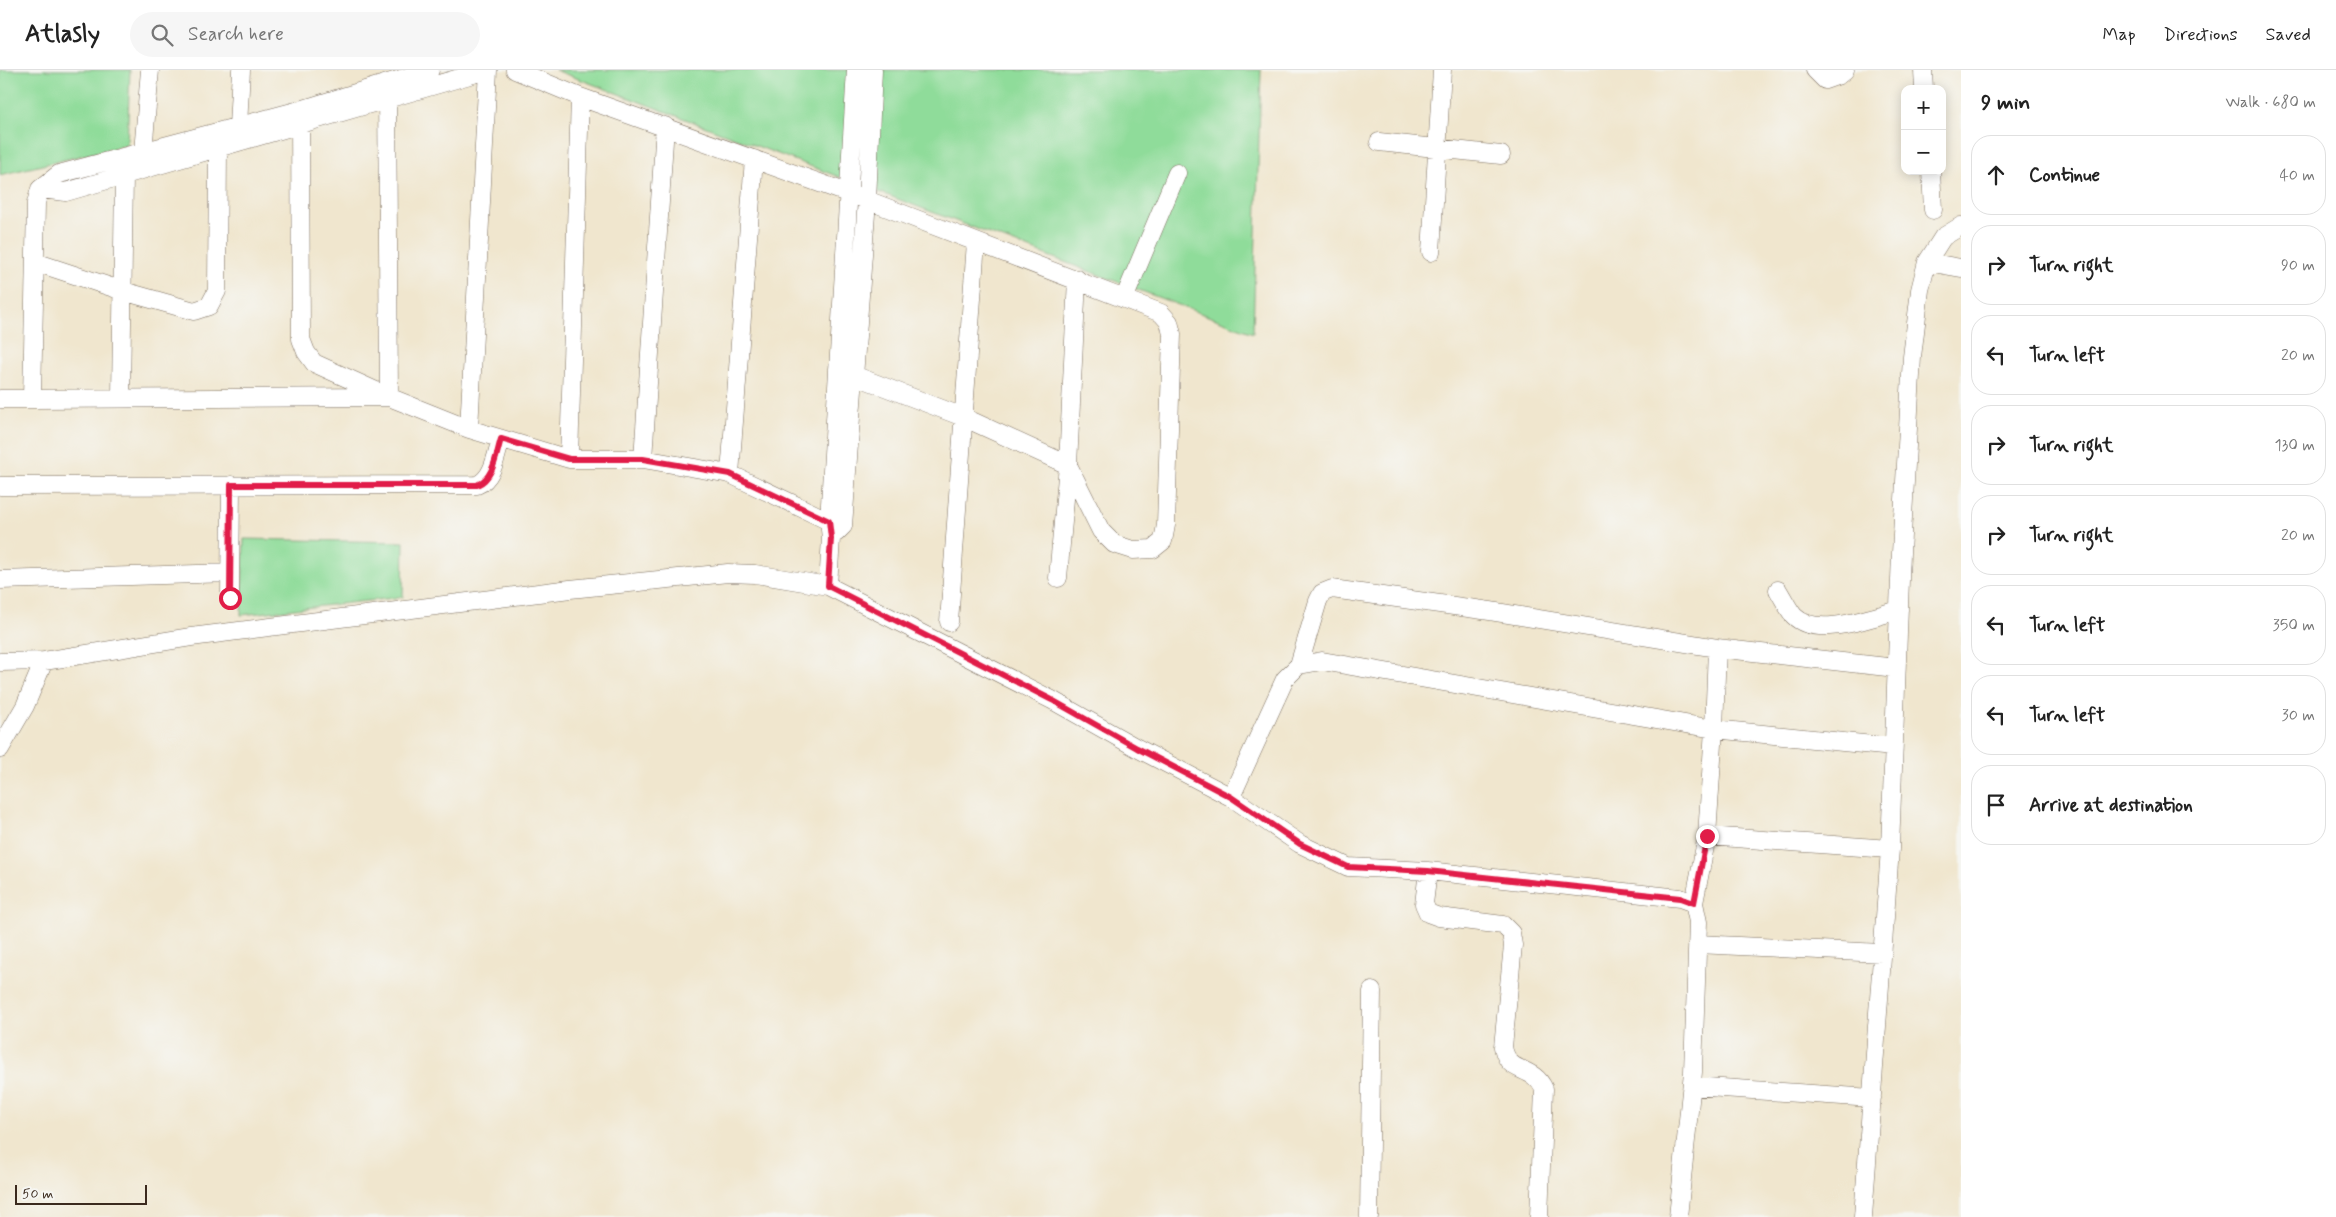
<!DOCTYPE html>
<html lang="en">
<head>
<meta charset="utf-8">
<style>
	:root { --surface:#fff; --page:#f6f6f6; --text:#222; --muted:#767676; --line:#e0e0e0 }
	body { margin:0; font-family:Mynerve,sans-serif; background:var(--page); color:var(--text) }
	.controls { position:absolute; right:15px; top:15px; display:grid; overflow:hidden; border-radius:10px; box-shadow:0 2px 12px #0003 }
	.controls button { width:45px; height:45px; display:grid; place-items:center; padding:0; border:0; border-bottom:1px solid var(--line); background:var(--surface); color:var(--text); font:25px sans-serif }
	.scale { position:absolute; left:15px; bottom:12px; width:132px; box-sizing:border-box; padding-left:5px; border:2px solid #3b2a1e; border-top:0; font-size:14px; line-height:18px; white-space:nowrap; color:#3b2a1e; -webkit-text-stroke:4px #f6f6f2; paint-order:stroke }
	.stop { position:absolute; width:15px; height:15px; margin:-11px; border:4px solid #e11d48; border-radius:50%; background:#fff }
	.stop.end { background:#e11d48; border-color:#fff; box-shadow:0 1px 5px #0008 }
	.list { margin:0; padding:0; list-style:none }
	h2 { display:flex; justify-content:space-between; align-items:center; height:65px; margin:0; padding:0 20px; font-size:21px }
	h2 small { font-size:16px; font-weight:400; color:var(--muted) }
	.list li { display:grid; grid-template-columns:32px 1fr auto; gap:15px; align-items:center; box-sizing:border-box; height:80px; margin:0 10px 10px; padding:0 10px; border:1px solid var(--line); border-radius:20px }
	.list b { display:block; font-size:19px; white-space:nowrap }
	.list em { font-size:16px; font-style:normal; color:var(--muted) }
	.icon { flex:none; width:28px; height:28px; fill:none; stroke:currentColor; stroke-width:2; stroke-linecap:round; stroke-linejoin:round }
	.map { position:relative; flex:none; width:1961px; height:1147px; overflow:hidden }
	header { display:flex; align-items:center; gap:30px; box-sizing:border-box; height:70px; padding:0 25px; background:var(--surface); border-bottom:1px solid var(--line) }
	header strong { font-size:24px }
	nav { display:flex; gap:28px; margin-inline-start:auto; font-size:18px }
	.search { width:350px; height:45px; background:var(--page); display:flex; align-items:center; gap:12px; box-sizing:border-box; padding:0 18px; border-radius:28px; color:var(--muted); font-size:19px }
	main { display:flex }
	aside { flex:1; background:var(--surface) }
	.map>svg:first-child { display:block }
</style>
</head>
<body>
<header>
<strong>Atlasly</strong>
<div class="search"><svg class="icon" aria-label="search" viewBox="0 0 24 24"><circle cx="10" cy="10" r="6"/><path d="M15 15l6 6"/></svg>Search here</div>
<nav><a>Map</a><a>Directions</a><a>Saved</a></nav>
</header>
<main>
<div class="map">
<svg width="1961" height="1147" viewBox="0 0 1961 1147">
	<rect width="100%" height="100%" fill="#f6f6f2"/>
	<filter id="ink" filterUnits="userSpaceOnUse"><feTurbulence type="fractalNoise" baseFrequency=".02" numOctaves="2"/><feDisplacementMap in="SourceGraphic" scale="10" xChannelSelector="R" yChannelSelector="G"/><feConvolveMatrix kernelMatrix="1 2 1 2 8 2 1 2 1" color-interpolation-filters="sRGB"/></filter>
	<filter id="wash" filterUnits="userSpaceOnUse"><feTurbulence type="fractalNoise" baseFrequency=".0096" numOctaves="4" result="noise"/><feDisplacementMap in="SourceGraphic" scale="20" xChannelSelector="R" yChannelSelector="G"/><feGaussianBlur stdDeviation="1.12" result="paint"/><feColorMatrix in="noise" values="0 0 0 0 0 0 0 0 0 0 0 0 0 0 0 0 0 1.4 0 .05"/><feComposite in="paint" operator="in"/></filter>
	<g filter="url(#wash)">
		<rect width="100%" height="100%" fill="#f0e6ce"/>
		<path fill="#8fdc9a" stroke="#65835c" d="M 0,0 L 130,0 L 127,75 L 0,105 Z
			M 555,0 L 1261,0 L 1253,263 Z
			M 244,469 L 404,472 L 403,527 L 241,545 Z"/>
	</g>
	<g filter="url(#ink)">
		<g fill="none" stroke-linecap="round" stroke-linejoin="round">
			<g stroke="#7a6c5c" stroke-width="19">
				<path id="minor" d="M 515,0 L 580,27 L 867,130 L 1161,243 L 1169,252 L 1172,264 L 1166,455 L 1163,471 L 1153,479 L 1133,480 L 1114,474 L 1101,461 L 1068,395 L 963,347 L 838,299
					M 1815,0 L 1825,10 L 1839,5 L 1845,0
					M 1923,0 L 1924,19
					M 300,40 L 301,269 L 306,282 L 314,293 L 389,327 L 387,14
					M 238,56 L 241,0
					M 1379,72 L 1501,85
					M 143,82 L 150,0
					M 1931,101 L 1933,140
					M 40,119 L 66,122 L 487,0
					M 1431,182 L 1442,0
					M 35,192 L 123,221 L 194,241 L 209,236 L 217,221 L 218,77
					M 1927,192 L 1961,198
					M 1124,229 L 1177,103
					M 121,328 L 124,104
					M 0,329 L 32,329 L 36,133 L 40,119 L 59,104 L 300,40 L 430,0
					M 32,329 L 389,327 L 469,359 L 569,389 L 643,389 L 730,404 L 829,451 L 843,456
					M 469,359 L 488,0
					M 569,389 L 580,27
					M 643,389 L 665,56
					M 730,404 L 754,89
					M 0,416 L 477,415 C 494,408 496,384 501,369
					M 836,463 L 843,456 L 867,130 L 873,0
					M 1058,508 L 1068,395 L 1077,209
					M 0,510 L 230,503
					M 828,516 L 831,468 L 829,451 L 856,0
					M 1778,520 C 1783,528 1788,539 1794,546 C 1817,569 1871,547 1899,540
					M 230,529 L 231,415
					M 949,552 L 976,172
					M 1717,578 L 1714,659 L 1893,677
					M 0,592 L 44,591 L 191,567 L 570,519 L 728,503 L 755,504 L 828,516 L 1052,630 L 1137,678 L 1231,727 L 1300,774 L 1348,797 L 1428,801 L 1680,828 L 1694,833
					M 1299,595 L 1318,531 L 1322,523 L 1332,519 L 1490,541 L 1717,578 L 1896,598
					M 0,679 L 25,636 L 44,591
					M 1231,727 L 1285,609 L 1299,595 L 1322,591 L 1714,659 L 1707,766 L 1694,833 L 1698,852 L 1693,1002 L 1678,1147
					M 1707,766 L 1890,779
					M 1428,801 L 1424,834 L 1428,843 L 1439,847 L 1503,855 L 1511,863 L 1513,875 L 1503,977 C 1509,1007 1532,993 1544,1019 L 1539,1147
					M 1697,874 L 1882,883
					M 1692,1016 L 1872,1028
					M 1369,1147 L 1372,921
					M 1863,1147 L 1890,779 L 1901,483 L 1912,287 L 1920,220 L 1927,192 L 1943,167 L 1961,156"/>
			</g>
			<use href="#minor" stroke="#fff" stroke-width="18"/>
		</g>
	</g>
	<g fill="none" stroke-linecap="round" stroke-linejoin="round" filter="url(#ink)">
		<path stroke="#e11d48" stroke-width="6" d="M 230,528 L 231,415 L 477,415 C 494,408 496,385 501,369 L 569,389 L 643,389 L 730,404 L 829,451 L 831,468 L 828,516 L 1052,630 L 1137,678 L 1231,727 L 1300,774 L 1348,797 L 1428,801 L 1680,828 L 1694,833 L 1707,766"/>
	</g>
</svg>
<div class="controls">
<button>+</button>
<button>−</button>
</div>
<div class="scale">50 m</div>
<div class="stop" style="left:230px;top:528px"></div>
<div class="stop end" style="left:1707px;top:766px"></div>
</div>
<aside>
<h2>9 min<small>Walk · 680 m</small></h2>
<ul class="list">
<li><svg class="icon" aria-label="ahead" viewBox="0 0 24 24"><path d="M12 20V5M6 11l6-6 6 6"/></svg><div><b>Continue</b></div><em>40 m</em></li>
<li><svg class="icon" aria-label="right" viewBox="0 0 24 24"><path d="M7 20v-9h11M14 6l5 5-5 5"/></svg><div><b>Turn right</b></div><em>90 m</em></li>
<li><svg class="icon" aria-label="left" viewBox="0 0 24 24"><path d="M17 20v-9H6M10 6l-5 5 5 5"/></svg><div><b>Turn left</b></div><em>20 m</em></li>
<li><svg class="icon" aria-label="right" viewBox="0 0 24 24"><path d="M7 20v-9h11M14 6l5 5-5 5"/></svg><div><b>Turn right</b></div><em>130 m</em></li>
<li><svg class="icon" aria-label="right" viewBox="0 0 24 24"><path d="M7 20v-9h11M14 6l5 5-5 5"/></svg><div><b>Turn right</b></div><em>20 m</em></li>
<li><svg class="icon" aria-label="left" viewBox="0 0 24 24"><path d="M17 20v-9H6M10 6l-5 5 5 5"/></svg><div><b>Turn left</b></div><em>350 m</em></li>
<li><svg class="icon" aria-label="left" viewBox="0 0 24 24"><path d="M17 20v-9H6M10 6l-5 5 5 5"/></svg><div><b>Turn left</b></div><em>30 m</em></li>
<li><svg class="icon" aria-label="arrive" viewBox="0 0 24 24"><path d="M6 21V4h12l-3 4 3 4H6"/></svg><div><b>Arrive at destination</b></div></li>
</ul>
</aside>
</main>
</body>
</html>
